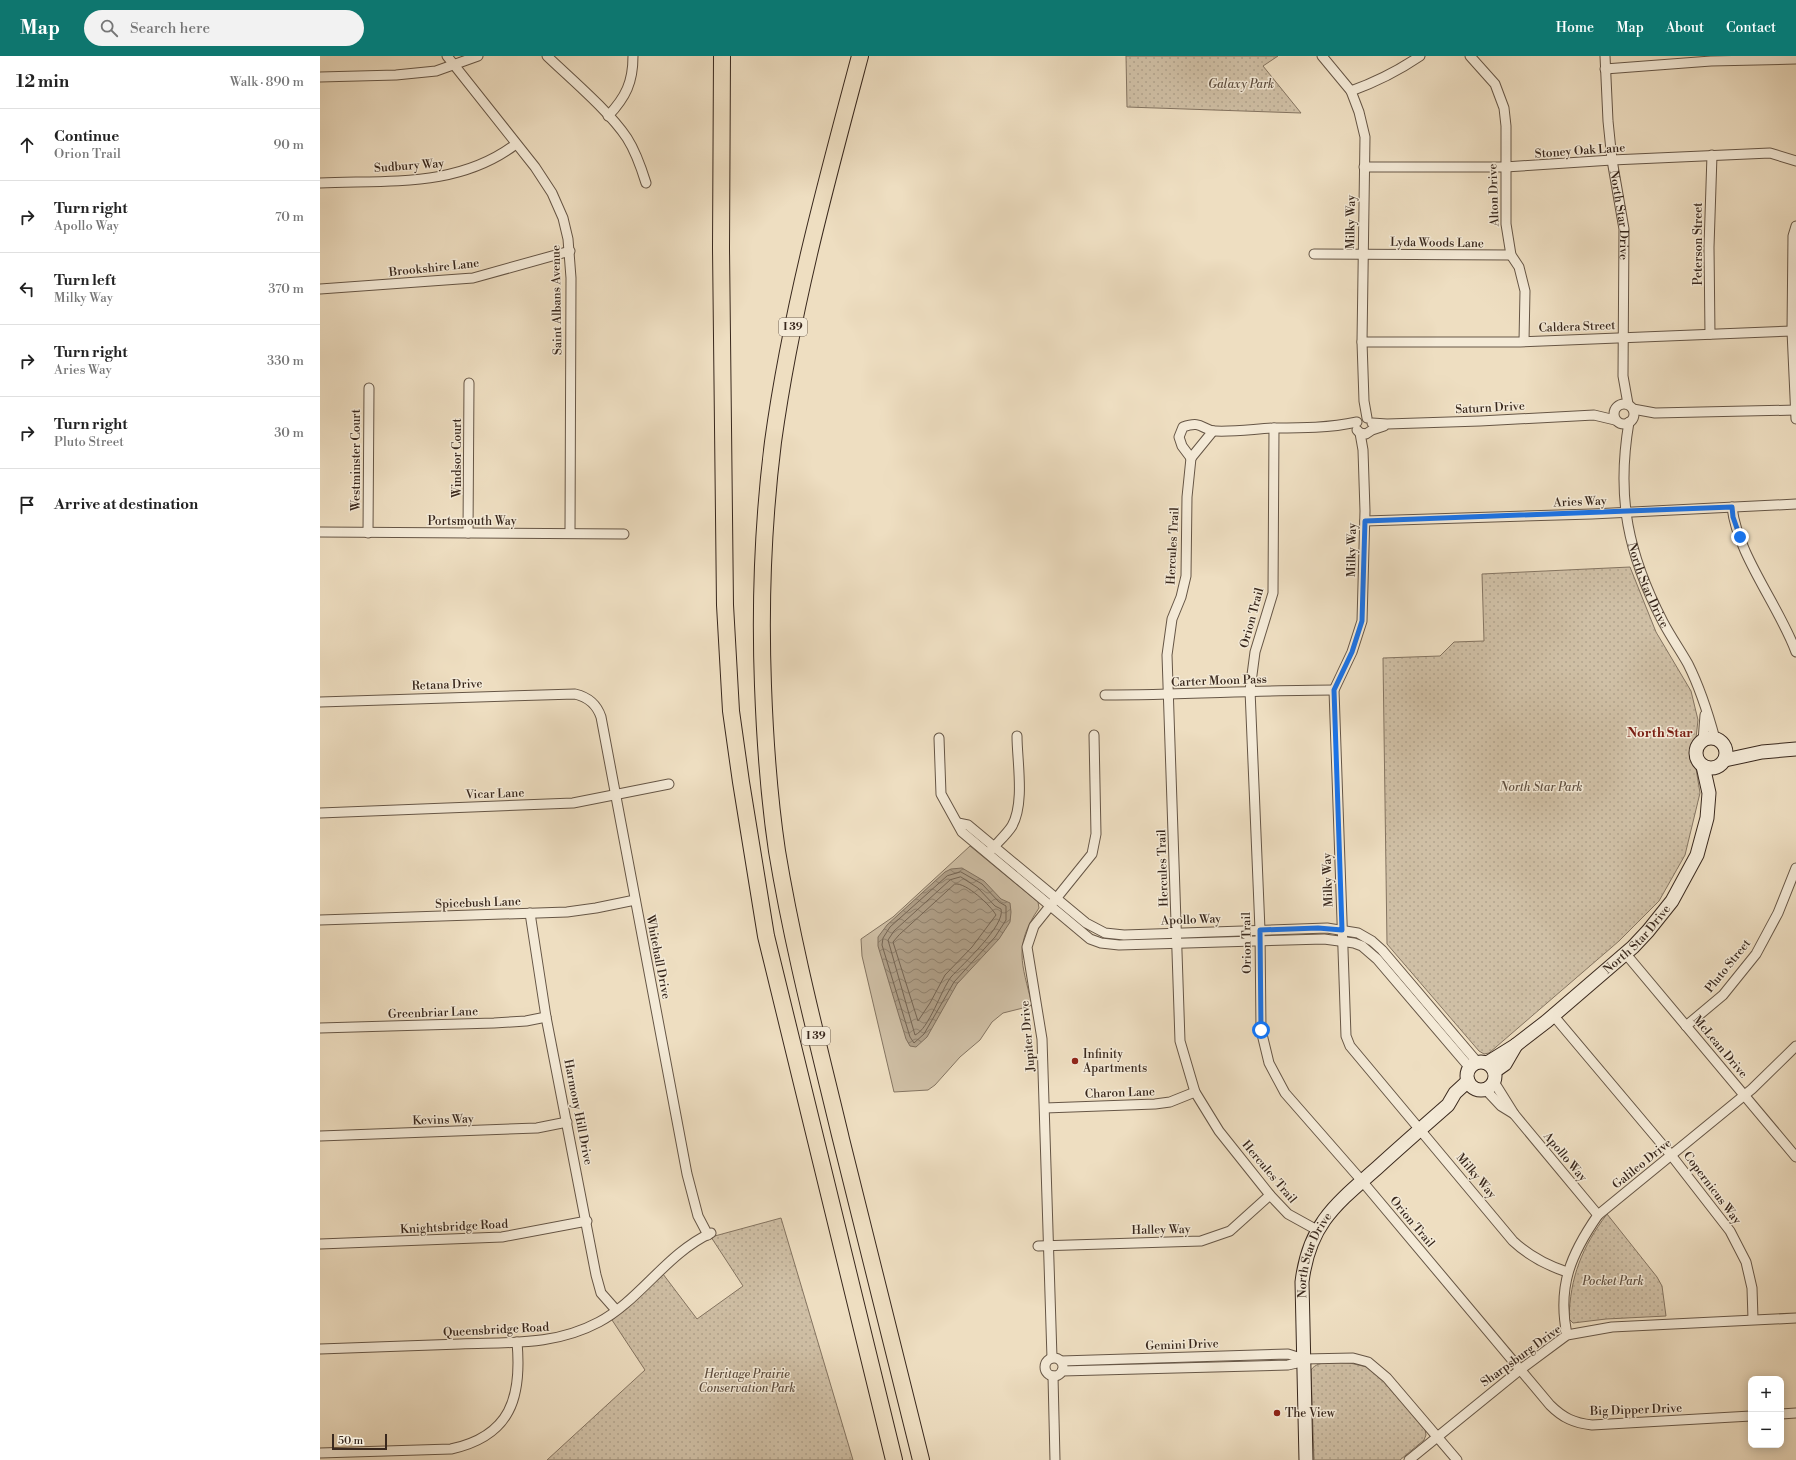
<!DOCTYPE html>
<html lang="en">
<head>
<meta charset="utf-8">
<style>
	:root { --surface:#fff; --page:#f2f2f2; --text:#222; --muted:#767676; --line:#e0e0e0; --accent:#0f766e }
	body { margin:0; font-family:"Libre Bodoni",serif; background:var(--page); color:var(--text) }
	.controls { position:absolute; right:12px; bottom:12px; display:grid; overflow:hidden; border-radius:8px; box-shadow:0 2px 10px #0003 }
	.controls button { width:36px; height:36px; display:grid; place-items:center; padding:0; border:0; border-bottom:1px solid var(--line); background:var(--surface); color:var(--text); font:20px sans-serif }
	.scale { position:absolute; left:12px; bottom:10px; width:55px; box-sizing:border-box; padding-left:4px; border:2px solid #39281d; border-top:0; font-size:11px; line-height:14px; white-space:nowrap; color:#39281d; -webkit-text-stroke:3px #f4ead7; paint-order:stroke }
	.stop { position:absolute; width:12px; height:12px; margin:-9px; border:3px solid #1a73e8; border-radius:50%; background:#fff }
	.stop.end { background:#1a73e8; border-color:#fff; box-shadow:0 1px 4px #0008 }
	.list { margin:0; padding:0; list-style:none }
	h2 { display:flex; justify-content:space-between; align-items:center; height:52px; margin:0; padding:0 16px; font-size:17px }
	h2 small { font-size:13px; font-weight:400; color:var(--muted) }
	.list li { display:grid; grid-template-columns:26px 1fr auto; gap:12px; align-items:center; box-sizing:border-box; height:72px; padding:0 16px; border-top:1px solid var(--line) }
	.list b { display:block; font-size:15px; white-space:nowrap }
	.list p { margin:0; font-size:13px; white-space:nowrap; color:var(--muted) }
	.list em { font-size:13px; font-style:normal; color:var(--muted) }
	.icon { flex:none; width:22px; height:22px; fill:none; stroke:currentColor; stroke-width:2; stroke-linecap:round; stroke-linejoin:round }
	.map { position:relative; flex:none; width:1476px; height:1404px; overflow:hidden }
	header { display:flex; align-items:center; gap:24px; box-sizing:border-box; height:56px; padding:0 20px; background:var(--accent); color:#fff }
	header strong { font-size:19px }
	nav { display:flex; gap:22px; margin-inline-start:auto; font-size:14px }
	.search { width:280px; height:36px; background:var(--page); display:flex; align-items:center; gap:10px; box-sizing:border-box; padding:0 14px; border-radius:22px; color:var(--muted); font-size:15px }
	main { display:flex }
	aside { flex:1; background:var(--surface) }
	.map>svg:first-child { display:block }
</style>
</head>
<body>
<header>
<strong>Map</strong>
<div class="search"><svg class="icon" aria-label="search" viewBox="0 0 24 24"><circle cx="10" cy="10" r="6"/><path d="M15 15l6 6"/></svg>Search here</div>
<nav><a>Home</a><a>Map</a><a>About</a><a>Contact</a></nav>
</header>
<main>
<aside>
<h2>12 min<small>Walk · 890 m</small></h2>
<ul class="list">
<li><svg class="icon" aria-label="ahead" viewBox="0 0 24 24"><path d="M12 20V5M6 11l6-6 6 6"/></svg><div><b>Continue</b><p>Orion Trail</p></div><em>90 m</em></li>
<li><svg class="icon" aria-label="right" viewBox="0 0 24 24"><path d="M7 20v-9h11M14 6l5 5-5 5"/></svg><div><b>Turn right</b><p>Apollo Way</p></div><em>70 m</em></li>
<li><svg class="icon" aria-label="left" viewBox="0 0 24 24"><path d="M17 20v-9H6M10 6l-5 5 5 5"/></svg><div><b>Turn left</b><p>Milky Way</p></div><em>370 m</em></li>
<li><svg class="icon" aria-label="right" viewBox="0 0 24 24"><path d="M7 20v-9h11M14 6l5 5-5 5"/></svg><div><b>Turn right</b><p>Aries Way</p></div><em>330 m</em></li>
<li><svg class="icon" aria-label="right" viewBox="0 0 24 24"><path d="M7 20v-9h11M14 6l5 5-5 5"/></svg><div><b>Turn right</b><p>Pluto Street</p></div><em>30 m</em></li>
<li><svg class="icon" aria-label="arrive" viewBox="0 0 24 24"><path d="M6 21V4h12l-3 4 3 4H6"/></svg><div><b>Arrive at destination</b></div></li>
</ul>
</aside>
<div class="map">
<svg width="1476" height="1404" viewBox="0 0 1476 1404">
	<defs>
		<pattern id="park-dots" width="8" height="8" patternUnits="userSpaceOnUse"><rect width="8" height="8" fill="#cfbfa5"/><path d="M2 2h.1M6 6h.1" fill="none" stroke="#b2a48e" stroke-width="1.8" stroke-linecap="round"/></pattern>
		<pattern id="water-waves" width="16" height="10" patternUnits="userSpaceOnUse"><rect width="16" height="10" fill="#b0a089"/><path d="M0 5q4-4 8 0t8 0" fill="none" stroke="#90826f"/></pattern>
	</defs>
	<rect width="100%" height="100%" fill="#eedec1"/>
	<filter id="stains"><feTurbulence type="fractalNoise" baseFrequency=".005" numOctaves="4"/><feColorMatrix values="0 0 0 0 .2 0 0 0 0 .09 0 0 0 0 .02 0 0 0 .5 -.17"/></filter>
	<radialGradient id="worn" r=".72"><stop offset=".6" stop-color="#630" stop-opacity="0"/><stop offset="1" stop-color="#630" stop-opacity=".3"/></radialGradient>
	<path fill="#cfbfa5" stroke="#847461" d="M 650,790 L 718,846 L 719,852 C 693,890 702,907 712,949 L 707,951 L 683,957 L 672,966 L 660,984 L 640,1001 L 615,1029 L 608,1034 L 574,1036 L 542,900 L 541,883 L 573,861 Z"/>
	<path fill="url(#park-dots)" stroke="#847461" d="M 806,0 L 958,0 L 943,10 L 981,57 L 807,51 Z
		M 1310,511 L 1336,576 L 1371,635 L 1378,664 L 1374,700 L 1380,737 L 1365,799 L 1339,845 L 1299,885 L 1169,997 L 1164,998 L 1159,995 L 1067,888 L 1063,602 L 1120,600 L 1134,586 L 1164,585 L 1162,518 Z
		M 1287,1158 L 1337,1221 L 1342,1230 L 1346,1260 L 1286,1263 L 1253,1267 L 1249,1263 C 1250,1221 1262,1191 1287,1158 Z
		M 461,1162 L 533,1404 L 227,1404 L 325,1314 L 292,1264 L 343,1218 L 377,1263 L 423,1230 L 391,1181 Z
		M 1030,1307 L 1051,1312 L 1057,1318 L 1105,1373 L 1106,1379 L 1104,1384 L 1080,1404 L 994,1404 L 991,1314 C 998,1303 1019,1307 1030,1307 Z"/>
	<path fill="url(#water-waves)" stroke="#80705e" d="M 642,812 L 664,825 L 681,843 L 690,847 L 691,856 L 690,866 L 679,883 L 637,928 L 607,981 L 596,991 L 590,990 L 586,983 L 558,890 L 558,881 L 567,869 L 625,816 L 631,813 Z"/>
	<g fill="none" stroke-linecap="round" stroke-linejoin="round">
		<path stroke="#746453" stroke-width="1" d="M 641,816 L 662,828 L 679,846 L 686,850 L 686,864 L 675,881 L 634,926 L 604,978 L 594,987 L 590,981 L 562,889 L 563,882 L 570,871 L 627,820 Z
			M 641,821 L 658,832 L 675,850 L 681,853 C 686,869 642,909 631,921 C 621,934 609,973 595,979 L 568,884 L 574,875 L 630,824 Z
			M 635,828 C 646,826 671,850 676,859 L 652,891 L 625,919 L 610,947 L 598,965 L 573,886 L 579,879 Z"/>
		<g stroke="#665646" stroke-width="11">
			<g id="street">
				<path d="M 127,0 L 215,111 L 232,137 L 243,162 L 248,183 L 251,222 L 250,477"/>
				<path d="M 227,0 C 251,23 289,55 307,82 C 316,96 321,111 326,127"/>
				<path d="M 1002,0 L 1031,35 L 1039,56 L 1045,81 L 1042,286 L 1044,345 L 1047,362"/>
				<path d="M 1150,0 L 1175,28 L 1184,52 L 1186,70 L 1186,168 L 1191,199 L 1199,211 L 1205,235 L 1204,285"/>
				<path id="s1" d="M 1285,0 L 1288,65 L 1292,104 L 1304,173 L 1303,320 L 1308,348"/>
				<path d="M 1285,13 L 1391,5 L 1476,3"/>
				<path d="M 0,21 L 76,19 L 116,15 L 158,0"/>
				<path d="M 1031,35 C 1056,26 1078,15 1100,0"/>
				<path d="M 288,60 C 306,41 313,26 313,0"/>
				<path d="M 1044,111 L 1185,111 L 1292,104 L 1450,97 L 1476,105"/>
				<path d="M 0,127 C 69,124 138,132 196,88"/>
				<path d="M 1476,170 L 1473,180 L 1472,275 L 1476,363"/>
				<path d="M 994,198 L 1191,199"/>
				<path d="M 0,233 L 153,222 L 250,195"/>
				<path d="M 1390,278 L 1389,191 L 1392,99"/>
				<path d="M 1042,286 L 1200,286 L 1472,275"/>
				<circle cx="1304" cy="358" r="10"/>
				<path d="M 1313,353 L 1335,357 L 1476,354"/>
				<path id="s2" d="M 1309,366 C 1296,442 1308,498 1343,566 C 1351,581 1360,594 1368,608 C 1380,632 1388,657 1395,683"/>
				<path d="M 1052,367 L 1067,368 L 1160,365 L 1274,359 L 1295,364"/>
				<path d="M 954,372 L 953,537 L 935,596 L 930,634 L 940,874 L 941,974 L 949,1007 L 965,1037 L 1042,1125 L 1230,1349 C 1243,1362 1254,1367 1272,1369 L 1431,1360"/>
				<path d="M 1037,374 L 1040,377 L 1046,378 L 1052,374 L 1064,370"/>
				<path d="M 1040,377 L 1043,394 L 1045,455 L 1042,565 L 1032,596 L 1014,634 L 1026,980 L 1030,990 L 1193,1185 C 1209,1200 1226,1209 1247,1216"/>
				<path d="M 871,402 L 867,441 L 866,520 L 861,541 L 852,563 L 847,599 L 860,985 L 875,1036 L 899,1075 L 950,1139 L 968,1158 L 997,1174"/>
				<path d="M 871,402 L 862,390 L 859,381 L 863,371 C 883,364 881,374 895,375 C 914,376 934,373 954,372 C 982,372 1009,372 1037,366"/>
				<path d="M 871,402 L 893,375"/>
				<path d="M 1412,451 C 1417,498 1459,550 1476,596"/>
				<path d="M 1045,465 L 1272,458 L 1476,448"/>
				<path d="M 0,476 L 304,478"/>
				<path d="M 48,477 L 49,332"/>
				<path d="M 148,477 L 149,327"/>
				<path d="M 785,639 C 862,639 938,634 1014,634"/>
				<path d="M 0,646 L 255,638 C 268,641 277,649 281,661 L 367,1118 L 378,1160 L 388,1179"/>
				<path d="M 619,682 L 621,738 L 642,776 L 770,883 L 781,887 L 799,889 L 1004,883 L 1034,887 L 1042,890 L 1057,903 L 1150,1012"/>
				<path d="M 1383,685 L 1385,659"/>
				<path d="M 0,757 L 253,747 L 349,728"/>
				<path d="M 638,767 L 648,769 L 766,867 L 785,877 L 804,879 L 1007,872 L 1038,877 L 1052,885 L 1062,894 L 1158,1007"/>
				<path d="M 671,794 C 678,786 687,778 692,770 C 705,747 697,705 697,680"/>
				<path d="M 210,857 L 226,961 L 276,1219 L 281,1237 L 296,1254"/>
				<path d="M 0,864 L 247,856 L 276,852 L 315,844"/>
				<path d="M 1305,897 L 1476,1101"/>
				<path d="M 1233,959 L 1351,1099 L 1410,1175 L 1426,1206 L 1432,1232 L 1433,1263"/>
				<path d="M 1366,970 L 1403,939 L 1436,898 L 1458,857 L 1476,812"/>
				<path d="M 0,972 L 174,967 L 206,965 L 226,961"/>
				<path d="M 1174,1026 L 1194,1058"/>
				<path d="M 1166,1034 L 1181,1050 L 1194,1058 L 1278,1159"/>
				<path d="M 725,1052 L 835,1048 L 850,1046 L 875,1036"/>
				<path d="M 0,1080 L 217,1072 L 247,1066"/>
				<path d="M 0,1188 L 182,1181 L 267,1165"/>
				<path d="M 718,1190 L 881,1185 L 910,1175 L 950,1139"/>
				<path d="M 1247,1279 C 1237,1230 1251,1198 1278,1159 L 1432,1033 L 1476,990"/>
				<path d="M 0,1293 C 47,1291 93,1290 140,1288 C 190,1286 234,1290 279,1266 C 319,1245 347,1197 391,1177"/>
				<circle cx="734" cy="1311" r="9"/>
				<path d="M 732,1302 L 722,983 L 707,891 L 714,870 L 772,798 L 776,778 L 774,679"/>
				<path d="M 741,1305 L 968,1298 L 984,1303 L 1033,1302 L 1048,1306 L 1067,1322 L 1137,1404"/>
				<path d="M 742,1315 L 968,1309 L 977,1307 L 984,1303"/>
				<path d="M 733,1320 L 735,1404"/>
				<path d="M 1461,1358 L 1476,1357"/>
				<path d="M 0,1397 L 131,1393 C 191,1380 202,1341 197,1286"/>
				<path d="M 1089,1404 L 1201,1313 L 1247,1279 L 1292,1271 L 1476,1262"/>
			</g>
		</g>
		<g stroke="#39281d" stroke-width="15">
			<g id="secondary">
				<circle cx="1391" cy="697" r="15"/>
				<path d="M 1405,704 L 1442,696 L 1476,693"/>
				<circle cx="1161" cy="1020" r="14"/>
				<path id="s3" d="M 1167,1007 L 1196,989 L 1227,965 L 1313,891 L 1328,875 L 1352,845 L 1377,799 L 1387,762 L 1389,737 L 1383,710"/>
				<path d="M 1175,1015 L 1185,1008 L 1196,989"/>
				<path id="s4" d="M 986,1404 L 982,1226 C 989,1168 1016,1148 1057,1112 C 1080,1091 1104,1070 1128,1049 L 1135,1037 L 1148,1025"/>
			</g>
		</g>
		<g stroke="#39281d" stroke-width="18">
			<path id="highway" d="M 402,0 L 401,192 L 405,549 L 411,655 L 421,726 L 446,880 L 574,1404
				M 540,0 C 506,127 471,255 453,386 C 443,466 440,550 443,630 C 445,685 449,741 457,795 C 473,892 498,987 521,1083 C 548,1190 574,1297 601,1404"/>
		</g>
		<use href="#street" stroke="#f4ead7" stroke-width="9"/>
		<use href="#secondary" stroke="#f4ead7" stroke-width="13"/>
		<use href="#highway" stroke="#eedec1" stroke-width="16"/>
	</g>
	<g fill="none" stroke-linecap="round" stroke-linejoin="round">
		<path stroke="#1a73e8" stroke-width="5" d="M 941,974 L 940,874 L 998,872 L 1022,874 L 1014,634 L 1032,596 L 1042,565 L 1045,465 L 1412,451 L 1413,461 L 1420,481"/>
	</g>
	<g fill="#8f2418" stroke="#f4ead7" stroke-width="1.5">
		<circle cx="755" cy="1005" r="4"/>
		<circle cx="957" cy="1357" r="4"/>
	</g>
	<g text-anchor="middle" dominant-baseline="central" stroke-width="3" stroke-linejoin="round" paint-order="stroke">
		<g fill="#f4ead7" stroke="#716255" stroke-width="1">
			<rect x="459" y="262" width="28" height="18" rx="3"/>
			<rect x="482" y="971" width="28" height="18" rx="3"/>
		</g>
		<g font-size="11" font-weight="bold" fill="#39281d">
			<text x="473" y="271">I 39</text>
			<text x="496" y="980">I 39</text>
		</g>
		<g font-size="12" font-style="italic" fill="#5e4e3f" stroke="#f4ead7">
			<text x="921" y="28">Galaxy Park</text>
			<text x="1221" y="731">North Star Park</text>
			<text x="1293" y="1225">Pocket Park</text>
			<text x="427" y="1318">Heritage Prairie<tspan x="427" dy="14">Conservation Park</tspan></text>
		</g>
		<g font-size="12" fill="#39281d" stroke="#f4ead7">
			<text transform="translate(1260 95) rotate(-4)">Stoney Oak Lane</text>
			<text transform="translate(89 110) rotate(-4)">Sudbury Way</text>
			<text transform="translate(1174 139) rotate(-92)">Alton Drive</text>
			<text stroke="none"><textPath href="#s1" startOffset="160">North Star Drive</textPath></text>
			<text transform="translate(1031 166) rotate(-89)">Milky Way</text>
			<text transform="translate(1117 187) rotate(1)">Lyda Woods Lane</text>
			<text transform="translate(1378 188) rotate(-90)">Peterson Street</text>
			<text transform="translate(114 212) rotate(-6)">Brookshire Lane</text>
			<text transform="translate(237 244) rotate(-91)">Saint Albans Avenue</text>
			<text transform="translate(1257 271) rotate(-2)">Caldera Street</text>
			<text transform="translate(1170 352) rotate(-3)">Saturn Drive</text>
			<text transform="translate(137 402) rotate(-90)">Windsor Court</text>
			<text transform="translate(36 404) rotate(-90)">Westminster Court</text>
			<text transform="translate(1260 446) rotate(-2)">Aries Way</text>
			<text x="152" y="465">Portsmouth Way</text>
			<text transform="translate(853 490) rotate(-87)">Hercules Trail</text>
			<text transform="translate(1032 494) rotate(-89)">Milky Way</text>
			<text stroke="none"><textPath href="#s2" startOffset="167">North Star Drive</textPath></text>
			<text transform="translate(932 562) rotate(-75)">Orion Trail</text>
			<text transform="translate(899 625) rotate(-2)">Carter Moon Pass</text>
			<text transform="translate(127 629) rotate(-2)">Retana Drive</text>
			<text transform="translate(175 738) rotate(-2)">Vicar Lane</text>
			<text transform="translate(843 812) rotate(-92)">Hercules Trail</text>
			<text transform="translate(1008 824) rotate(-92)">Milky Way</text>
			<text transform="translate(158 847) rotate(-2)">Spicebush Lane</text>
			<text transform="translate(871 864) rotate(-2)">Apollo Way</text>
			<text stroke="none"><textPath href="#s3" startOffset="195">North Star Drive</textPath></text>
			<text transform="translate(927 887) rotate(-91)">Orion Trail</text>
			<text transform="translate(338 901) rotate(79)">Whitehall Drive</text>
			<text transform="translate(1408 910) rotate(-51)">Pluto Street</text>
			<text transform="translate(113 957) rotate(-2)">Greenbriar Lane</text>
			<text transform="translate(708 980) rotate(-95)">Jupiter Drive</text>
			<text transform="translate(1400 991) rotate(50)">McLean Drive</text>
			<text transform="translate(800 1037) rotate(-2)">Charon Lane</text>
			<text transform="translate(258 1056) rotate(79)">Harmony Hill Drive</text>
			<text transform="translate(123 1064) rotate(-2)">Kevins Way</text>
			<text transform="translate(1245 1101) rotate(50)">Apollo Way</text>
			<text transform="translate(1322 1108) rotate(-39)">Galileo Drive</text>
			<text transform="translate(949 1116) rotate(50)">Hercules Trail</text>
			<text transform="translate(1156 1120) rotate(50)">Milky Way</text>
			<text transform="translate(1392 1132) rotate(53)">Copernicus Way</text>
			<text transform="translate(1092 1166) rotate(50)">Orion Trail</text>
			<text transform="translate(134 1171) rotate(-3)">Knightsbridge Road</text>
			<text transform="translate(841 1174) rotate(-1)">Halley Way</text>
			<text stroke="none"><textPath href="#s4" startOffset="207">North Star Drive</textPath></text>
			<text transform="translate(176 1274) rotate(-3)">Queensbridge Road</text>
			<text transform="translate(862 1289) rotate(-2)">Gemini Drive</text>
			<text transform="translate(1201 1300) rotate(-36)">Sharpsburg Drive</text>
			<text transform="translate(1316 1354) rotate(-2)">Big Dipper Drive</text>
		</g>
		<g font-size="12" fill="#39281d" stroke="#f4ead7" text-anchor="start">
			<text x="763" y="998">Infinity<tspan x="763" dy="14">Apartments</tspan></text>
			<text x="965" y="1357">The View</text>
		</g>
		<g font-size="13" font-weight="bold" fill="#7a1f14" stroke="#f4ead7">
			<text x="1340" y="677">North Star</text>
		</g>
	</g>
	<rect width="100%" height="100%" filter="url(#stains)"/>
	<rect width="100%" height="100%" fill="url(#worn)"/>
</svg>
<div class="controls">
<button>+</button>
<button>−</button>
</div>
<div class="scale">50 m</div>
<div class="stop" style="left:941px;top:974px"></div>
<div class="stop end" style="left:1420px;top:481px"></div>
</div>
</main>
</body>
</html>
